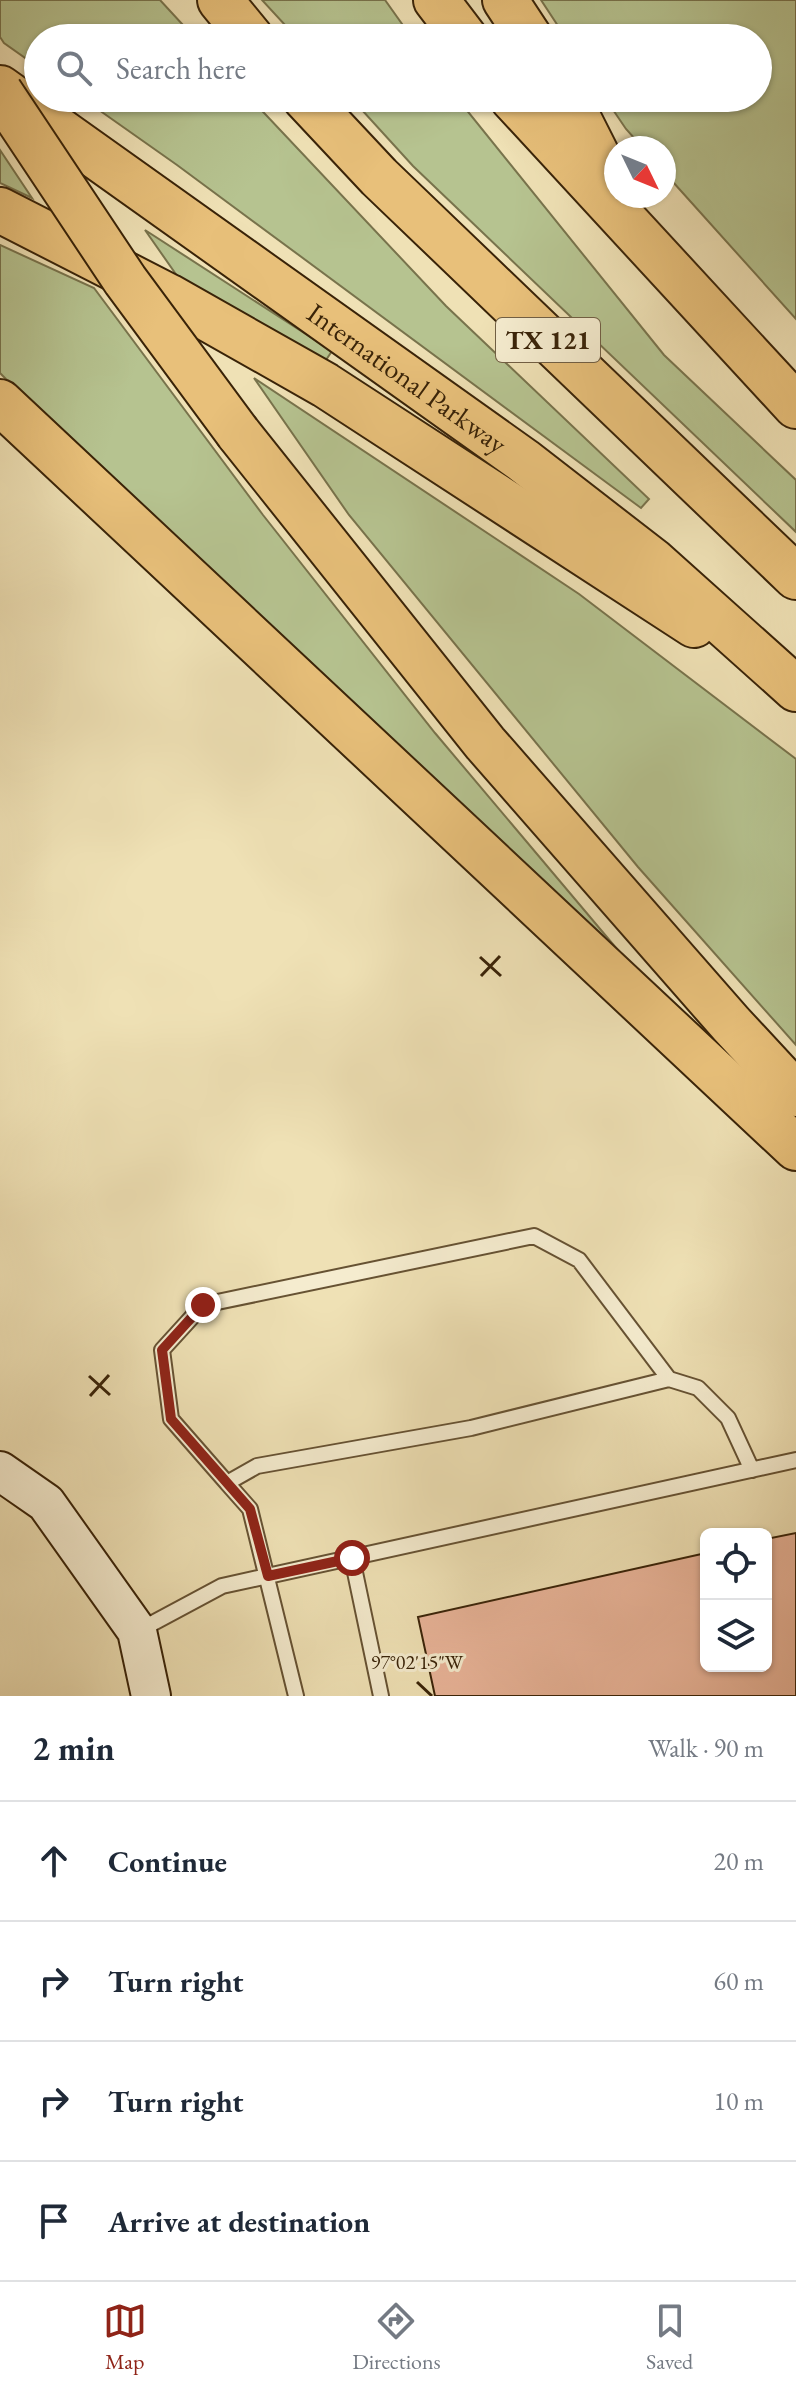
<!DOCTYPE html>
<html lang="en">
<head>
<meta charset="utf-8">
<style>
	:root { --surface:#fff; --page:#f2f2f3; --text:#1f2937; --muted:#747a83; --line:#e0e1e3; --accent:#8f2418 }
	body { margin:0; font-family:"EB Garamond",serif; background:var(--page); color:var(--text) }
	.controls { position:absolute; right:24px; bottom:24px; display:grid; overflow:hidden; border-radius:12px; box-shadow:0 2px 6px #0004 }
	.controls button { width:72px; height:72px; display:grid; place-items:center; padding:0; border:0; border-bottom:2px solid var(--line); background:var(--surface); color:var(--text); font:40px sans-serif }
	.compass { position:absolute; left:604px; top:136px; width:72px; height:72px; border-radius:50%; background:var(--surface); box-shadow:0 2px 6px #0004; rotate:133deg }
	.stop { position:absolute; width:24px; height:24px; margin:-18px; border:6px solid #8f2418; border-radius:50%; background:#fff }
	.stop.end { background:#8f2418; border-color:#fff; box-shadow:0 2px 8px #0008 }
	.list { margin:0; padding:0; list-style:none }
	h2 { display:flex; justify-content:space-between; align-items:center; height:104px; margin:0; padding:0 32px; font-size:34px }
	h2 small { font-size:26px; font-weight:400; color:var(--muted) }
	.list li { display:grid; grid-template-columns:52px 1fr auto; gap:24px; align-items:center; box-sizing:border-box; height:120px; padding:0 32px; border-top:2px solid var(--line) }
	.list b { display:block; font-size:30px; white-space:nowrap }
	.list em { font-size:26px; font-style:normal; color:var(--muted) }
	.icon { flex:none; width:44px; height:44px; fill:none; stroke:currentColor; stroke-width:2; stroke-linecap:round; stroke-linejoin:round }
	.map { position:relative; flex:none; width:796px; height:1696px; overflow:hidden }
	.search { position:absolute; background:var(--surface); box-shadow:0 2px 6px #0004; left:24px; right:24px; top:24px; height:88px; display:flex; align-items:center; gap:20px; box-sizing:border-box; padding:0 28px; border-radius:44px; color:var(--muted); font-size:30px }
	.sheet { height:584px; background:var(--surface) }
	nav { display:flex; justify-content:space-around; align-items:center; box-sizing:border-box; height:112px; border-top:2px solid var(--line); background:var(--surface); font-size:22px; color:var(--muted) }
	nav a { display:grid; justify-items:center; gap:4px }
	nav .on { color:var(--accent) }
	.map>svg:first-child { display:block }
</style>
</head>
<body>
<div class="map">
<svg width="796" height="1696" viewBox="0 0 796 1696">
	<rect width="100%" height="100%" fill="#efe1b5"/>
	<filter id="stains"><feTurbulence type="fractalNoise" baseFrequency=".0025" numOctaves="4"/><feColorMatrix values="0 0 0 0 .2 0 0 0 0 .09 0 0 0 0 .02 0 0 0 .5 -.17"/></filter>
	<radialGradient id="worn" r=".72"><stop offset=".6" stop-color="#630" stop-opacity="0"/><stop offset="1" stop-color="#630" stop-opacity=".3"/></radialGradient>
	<path fill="#b6c390" stroke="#78734c" stroke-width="2" d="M 0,0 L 160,0 L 195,38 L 38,38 L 38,67 L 4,43 L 0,37 Z
		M 262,0 L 385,0 L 412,38 L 297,38 Z
		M 541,0 L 796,0 L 796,319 L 664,172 L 664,148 L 643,148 L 626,129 L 605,98 L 758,98 L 758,38 L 566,38 Z
		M 82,98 L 250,98 L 446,306 L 649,499 L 641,508 L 177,165 Z
		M 351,98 L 457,98 L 664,355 L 796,480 L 796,532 L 413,166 Z
		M 0,150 L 32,198 L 0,183 Z
		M 145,230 L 332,351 L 324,363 L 187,290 Z
		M 0,245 L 94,288 L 263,515 L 435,733 L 649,987 L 145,519 L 0,373 Z
		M 254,378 L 579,594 L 796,759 L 796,1045 L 638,867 L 349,515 Z"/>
	<path fill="#e9b499" stroke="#392308" stroke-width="2" d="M 796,1533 L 796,1696 L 435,1696 L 418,1617 L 706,1553 L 706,1666 L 766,1666 L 766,1539 Z"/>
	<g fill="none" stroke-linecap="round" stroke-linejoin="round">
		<g stroke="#665233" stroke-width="18">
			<path id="lane" d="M 227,1483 L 171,1419 L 162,1350 L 203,1305 L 534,1236 L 579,1260 L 669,1379
				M 352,1558 L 381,1696
				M 138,1631 L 222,1586 L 796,1460
				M 296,1696 L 250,1509 L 227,1483 L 257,1466 L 471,1428 L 669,1379 L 698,1388 L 728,1418 L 752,1470"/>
		</g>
		<g stroke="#392308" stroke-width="42">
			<path id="secondary" d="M 0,1471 L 46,1503 L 137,1631 L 151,1696"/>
		</g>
		<g stroke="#392308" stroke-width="48">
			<g id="highway">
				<path d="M 220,0 L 251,38"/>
				<path d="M 436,0 L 465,38"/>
				<path d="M 505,0 L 530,38"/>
				<path id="s1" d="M 0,88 L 524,461 L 653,561 L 796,689"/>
				<path d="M 305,98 L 379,177 L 796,577"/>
				<path d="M 512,98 L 796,406"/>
				<path d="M 568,98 L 615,191"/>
				<path d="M 0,210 L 168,296 L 325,385 L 694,625"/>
				<path d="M 0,402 L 796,1148"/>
				<path d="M 238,433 L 485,743 L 731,1024 L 796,1094"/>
			</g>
		</g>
		<use href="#lane" stroke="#f5eccf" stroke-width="14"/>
		<use href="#secondary" stroke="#f5eccf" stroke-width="38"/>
		<use href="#highway" stroke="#e8c07a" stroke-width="44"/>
		<g stroke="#392308" stroke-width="48" stroke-linecap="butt">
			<path id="highway-bridge" d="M 0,92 L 125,280 L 238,433"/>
		</g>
		<use href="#highway-bridge" stroke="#e8c07a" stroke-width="44"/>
	</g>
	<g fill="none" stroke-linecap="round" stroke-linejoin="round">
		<path stroke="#8f2418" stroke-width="10" d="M 203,1305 L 162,1350 L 171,1419 L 250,1509 L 268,1576 L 352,1558"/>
	</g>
	<path fill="none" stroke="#392308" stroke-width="3" d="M 480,957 L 501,976M 481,976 L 500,956M 89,1376 L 110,1395M 90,1396 L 109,1375M 417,1682 L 432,1696"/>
	<g text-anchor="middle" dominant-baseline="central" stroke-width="6" stroke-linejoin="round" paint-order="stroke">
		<rect fill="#f5eccf" stroke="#715f44" stroke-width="2" x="496" y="318" width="104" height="44" rx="6"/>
		<g font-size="26" font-weight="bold" fill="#392308">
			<text x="548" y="340">TX 121</text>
		</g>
		<g font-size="28" fill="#392308" stroke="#f5eccf">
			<text stroke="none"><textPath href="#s1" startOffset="500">International Parkway</textPath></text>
		</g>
	</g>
	<g font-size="20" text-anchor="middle" fill="#392308" stroke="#f5eccf" stroke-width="6" stroke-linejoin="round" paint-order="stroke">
		<text x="417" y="1669">97°02'15"W</text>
	</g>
	<rect width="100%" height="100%" filter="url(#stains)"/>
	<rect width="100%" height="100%" fill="url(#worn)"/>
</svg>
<div class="controls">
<button><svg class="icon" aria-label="locate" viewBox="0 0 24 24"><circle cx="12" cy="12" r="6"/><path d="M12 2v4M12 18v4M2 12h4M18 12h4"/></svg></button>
<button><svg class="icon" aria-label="layers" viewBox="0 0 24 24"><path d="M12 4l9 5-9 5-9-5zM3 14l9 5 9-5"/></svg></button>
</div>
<svg class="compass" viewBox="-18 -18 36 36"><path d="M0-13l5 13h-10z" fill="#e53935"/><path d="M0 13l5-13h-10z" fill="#747a83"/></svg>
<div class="stop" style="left:352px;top:1558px"></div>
<div class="stop end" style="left:203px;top:1305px"></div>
<div class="search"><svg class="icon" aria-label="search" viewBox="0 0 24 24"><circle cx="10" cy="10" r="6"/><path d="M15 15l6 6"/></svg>Search here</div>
</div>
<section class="sheet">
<h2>2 min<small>Walk · 90 m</small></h2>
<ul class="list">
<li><svg class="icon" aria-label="ahead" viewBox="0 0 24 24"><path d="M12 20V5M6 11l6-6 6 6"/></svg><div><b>Continue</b></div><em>20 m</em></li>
<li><svg class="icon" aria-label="right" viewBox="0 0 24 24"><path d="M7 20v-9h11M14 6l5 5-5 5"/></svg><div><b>Turn right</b></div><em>60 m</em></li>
<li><svg class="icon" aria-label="right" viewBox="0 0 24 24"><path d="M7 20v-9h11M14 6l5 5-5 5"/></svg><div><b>Turn right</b></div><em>10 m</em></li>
<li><svg class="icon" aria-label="arrive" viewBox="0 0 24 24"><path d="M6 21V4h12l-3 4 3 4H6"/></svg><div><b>Arrive at destination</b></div></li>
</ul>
</section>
<nav>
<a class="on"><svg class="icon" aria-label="map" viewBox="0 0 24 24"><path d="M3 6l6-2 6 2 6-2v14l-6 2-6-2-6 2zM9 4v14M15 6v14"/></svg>Map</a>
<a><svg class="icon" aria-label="directions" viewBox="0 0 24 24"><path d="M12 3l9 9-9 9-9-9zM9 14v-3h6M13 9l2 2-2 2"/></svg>Directions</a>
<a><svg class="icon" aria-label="saved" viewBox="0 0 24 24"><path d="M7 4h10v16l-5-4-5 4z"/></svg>Saved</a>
</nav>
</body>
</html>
